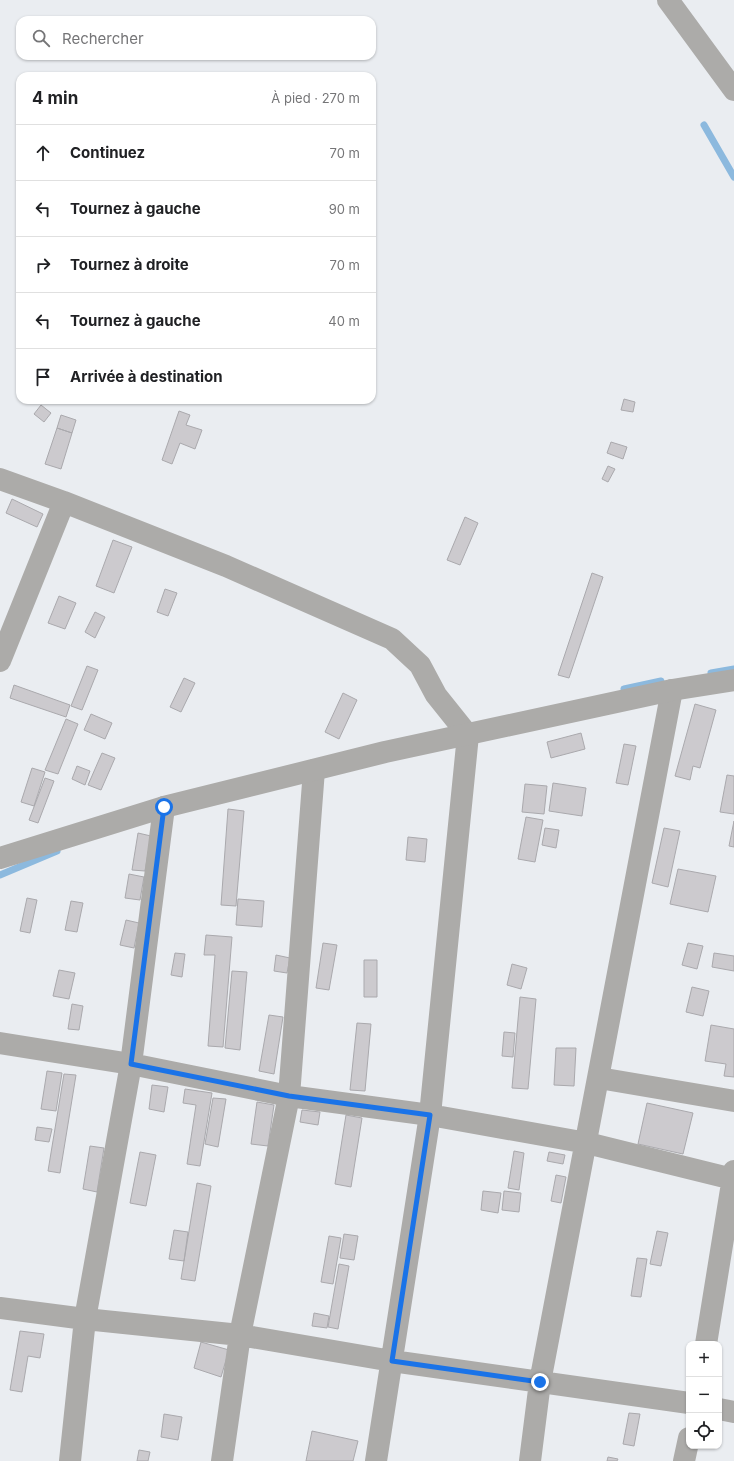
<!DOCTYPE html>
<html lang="fr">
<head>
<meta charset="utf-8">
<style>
	:root { --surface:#fff; --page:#f2f2f2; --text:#202124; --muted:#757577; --line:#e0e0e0 }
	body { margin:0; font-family:Inter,sans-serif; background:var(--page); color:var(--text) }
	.controls { position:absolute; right:12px; bottom:12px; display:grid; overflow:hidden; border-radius:8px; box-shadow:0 1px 3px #0004 }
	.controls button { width:36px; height:36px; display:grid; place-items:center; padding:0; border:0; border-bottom:1px solid var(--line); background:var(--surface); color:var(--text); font:20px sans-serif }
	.stop { position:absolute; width:12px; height:12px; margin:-9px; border:3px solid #1a73e8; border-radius:50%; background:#fff }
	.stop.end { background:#1a73e8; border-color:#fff; box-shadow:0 1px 4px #0008 }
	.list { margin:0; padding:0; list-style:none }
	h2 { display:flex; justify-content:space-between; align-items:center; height:52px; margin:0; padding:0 16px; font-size:17px }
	h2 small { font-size:13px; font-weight:400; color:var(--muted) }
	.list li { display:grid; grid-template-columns:26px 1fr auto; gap:12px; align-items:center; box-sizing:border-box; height:56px; padding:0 16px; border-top:1px solid var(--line) }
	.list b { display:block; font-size:15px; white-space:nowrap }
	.list em { font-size:13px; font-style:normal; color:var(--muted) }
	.icon { flex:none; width:22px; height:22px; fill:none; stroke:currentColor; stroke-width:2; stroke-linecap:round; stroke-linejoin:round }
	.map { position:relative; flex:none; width:734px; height:1461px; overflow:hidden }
	.search { position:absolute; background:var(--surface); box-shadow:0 1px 3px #0004; left:16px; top:16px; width:360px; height:44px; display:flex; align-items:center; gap:10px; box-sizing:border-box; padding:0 14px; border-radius:12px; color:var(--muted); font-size:15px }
	.panel { position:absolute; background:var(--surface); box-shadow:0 1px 3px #0004; left:16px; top:72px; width:360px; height:332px; border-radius:12px }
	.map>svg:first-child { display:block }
</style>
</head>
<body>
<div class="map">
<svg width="734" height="1461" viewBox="0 0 734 1461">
	<rect width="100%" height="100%" fill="#eaedf1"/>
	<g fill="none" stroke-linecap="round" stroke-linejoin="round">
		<path stroke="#8cb9de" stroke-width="7" d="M 704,125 L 734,177
			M 711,673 L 734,669
			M 624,689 L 661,681
			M 0,875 L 57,851"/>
	</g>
	<path fill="#cccace" stroke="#aaa9ad" d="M 624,399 L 635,402 L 633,412 L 621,410 Z
		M 41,405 L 51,413 L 44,422 L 34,414 Z
		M 179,411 L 190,415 L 186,425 L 202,430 L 195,449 L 180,443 L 172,464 L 162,460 Z
		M 61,415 L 76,420 L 72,433 L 57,428 Z
		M 57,428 L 72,433 L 61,469 L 45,464 Z
		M 611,442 L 627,447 L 623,459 L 607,453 Z
		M 608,466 L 615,469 L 608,482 L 602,479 Z
		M 12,499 L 43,514 L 37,527 L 6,513 Z
		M 465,517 L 478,523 L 460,565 L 447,560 Z
		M 113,540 L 132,547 L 114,593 L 96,586 Z
		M 592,573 L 603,577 L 569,678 L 558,675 Z
		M 165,589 L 177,593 L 168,616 L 157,612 Z
		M 59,596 L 76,603 L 65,629 L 48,623 Z
		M 95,612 L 105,617 L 95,638 L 85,632 Z
		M 87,666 L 98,670 L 82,710 L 71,706 Z
		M 184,678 L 195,683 L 181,712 L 170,707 Z
		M 14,685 L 70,705 L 66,717 L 10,698 Z
		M 343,693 L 357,700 L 339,739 L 325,732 Z
		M 695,704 L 716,710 L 700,768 L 693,766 L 690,780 L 675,776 Z
		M 91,714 L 112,723 L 105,739 L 84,730 Z
		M 66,719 L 78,724 L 58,774 L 45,770 Z
		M 581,733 L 585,749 L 551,758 L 547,742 Z
		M 624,744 L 636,746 L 628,785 L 616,783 Z
		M 102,753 L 115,758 L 101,790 L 88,785 Z
		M 77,766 L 90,771 L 85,785 L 72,779 Z
		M 32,768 L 45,772 L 34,806 L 21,802 Z
		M 727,775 L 734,776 L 734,814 L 720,812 Z
		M 45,778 L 54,781 L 38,823 L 29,820 Z
		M 553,783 L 586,788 L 582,816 L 549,811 Z
		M 525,784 L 547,786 L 544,814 L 522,812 Z
		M 228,809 L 244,811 L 236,906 L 221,905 Z
		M 526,817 L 543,820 L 535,862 L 518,859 Z
		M 734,821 L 734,847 L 729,846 Z
		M 545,828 L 559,830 L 556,848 L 542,845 Z
		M 664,828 L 680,831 L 668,887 L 652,883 Z
		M 138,833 L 151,836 L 145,871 L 132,870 Z
		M 408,837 L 427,839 L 425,862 L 406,860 Z
		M 678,869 L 716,876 L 708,912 L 670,904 Z
		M 129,874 L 144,877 L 140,900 L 125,898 Z
		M 27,898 L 37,900 L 30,933 L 20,931 Z
		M 238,899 L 264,901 L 262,927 L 236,925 Z
		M 71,901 L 83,903 L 77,932 L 65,930 Z
		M 126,920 L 139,923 L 134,948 L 120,945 Z
		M 206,935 L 232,937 L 223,1047 L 208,1046 L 215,955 L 204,955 Z
		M 323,943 L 337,945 L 329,990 L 316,988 Z
		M 688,943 L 703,946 L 697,969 L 682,965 Z
		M 175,953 L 185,954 L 182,977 L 171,975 Z
		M 714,953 L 734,956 L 734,971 L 712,967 Z
		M 276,955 L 290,958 L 287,973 L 274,971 Z
		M 364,960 L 377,960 L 377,997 L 364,997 Z
		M 512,964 L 527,968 L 521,989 L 507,985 Z
		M 59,970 L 75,973 L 69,999 L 53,996 Z
		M 232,971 L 247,972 L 240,1050 L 225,1048 Z
		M 692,987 L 709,991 L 703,1016 L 686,1012 Z
		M 520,997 L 536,999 L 528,1089 L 512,1088 Z
		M 72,1004 L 83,1006 L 79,1030 L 68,1029 Z
		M 269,1015 L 283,1017 L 274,1074 L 259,1071 Z
		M 357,1023 L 371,1024 L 365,1091 L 350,1090 Z
		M 711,1025 L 734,1029 L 734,1077 L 724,1076 L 726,1064 L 705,1061 Z
		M 504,1032 L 515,1033 L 513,1057 L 502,1056 Z
		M 556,1048 L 576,1048 L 574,1086 L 554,1085 Z
		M 47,1071 L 62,1073 L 56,1111 L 41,1109 Z
		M 64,1074 L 76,1075 L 60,1173 L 48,1171 Z
		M 152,1085 L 168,1087 L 164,1112 L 149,1109 Z
		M 185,1089 L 212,1093 L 200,1166 L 187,1164 L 196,1105 L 183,1103 Z
		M 213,1098 L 226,1099 L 218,1147 L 205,1144 Z
		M 257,1102 L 274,1105 L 268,1146 L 251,1144 Z
		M 647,1103 L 693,1113 L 683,1154 L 638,1144 Z
		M 302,1110 L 320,1112 L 318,1125 L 300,1122 Z
		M 346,1115 L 362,1118 L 351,1187 L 335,1184 Z
		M 37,1127 L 52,1129 L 49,1142 L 35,1140 Z
		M 90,1146 L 104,1148 L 97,1192 L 83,1189 Z
		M 514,1151 L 524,1153 L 519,1190 L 508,1188 Z
		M 140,1152 L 156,1155 L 146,1206 L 130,1203 Z
		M 549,1152 L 565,1155 L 563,1164 L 547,1161 Z
		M 556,1175 L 566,1177 L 561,1203 L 551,1201 Z
		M 197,1183 L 211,1186 L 195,1281 L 181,1279 Z
		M 483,1191 L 501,1193 L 498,1213 L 481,1210 Z
		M 504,1191 L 521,1193 L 519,1212 L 502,1210 Z
		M 174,1230 L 188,1232 L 184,1261 L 169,1259 Z
		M 657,1231 L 668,1233 L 661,1266 L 650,1264 Z
		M 344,1234 L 358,1236 L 354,1260 L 340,1258 Z
		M 329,1236 L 341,1238 L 333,1284 L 321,1282 Z
		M 637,1258 L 647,1259 L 641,1297 L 631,1296 Z
		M 339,1264 L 349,1266 L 338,1329 L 328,1327 Z
		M 314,1313 L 329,1316 L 327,1328 L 312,1326 Z
		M 20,1331 L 44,1334 L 40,1358 L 28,1356 L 22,1392 L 10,1390 Z
		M 201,1342 L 229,1350 L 221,1377 L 194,1368 Z
		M 629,1413 L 640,1414 L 634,1446 L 623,1444 Z
		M 164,1414 L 182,1417 L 178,1440 L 161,1437 Z
		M 312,1431 L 358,1441 L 353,1461 L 306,1461 Z
		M 139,1450 L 150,1452 L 148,1461 L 137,1461 Z
		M 608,1457 L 618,1459 L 617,1461 L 607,1461 Z"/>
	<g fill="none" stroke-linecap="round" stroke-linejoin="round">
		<path stroke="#acaba9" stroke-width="22" d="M 668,0 L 734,90
			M 0,479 L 64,502 L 226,566 L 392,639 L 420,665 L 436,695 L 468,735 L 430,1115 L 376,1461
			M 0,661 L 64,502
			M 0,1043 L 131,1064 L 289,1096 L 430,1115 L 587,1143 L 733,1179
			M 599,1078 L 734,1101
			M 0,1308 L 85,1319 L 240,1335 L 392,1361 L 689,1403
			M 706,1344 L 734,1171
			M 719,1409 L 734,1412
			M 70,1461 L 85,1319 L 131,1064 L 164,807
			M 222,1461 L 240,1335 L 289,1096 L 314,770
			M 530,1461 L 540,1382 L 672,690
			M 684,1461 L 689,1438"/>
		<path stroke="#acaba9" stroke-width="22" d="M 0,858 L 164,807 L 385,752 L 672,690 L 734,680"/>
	</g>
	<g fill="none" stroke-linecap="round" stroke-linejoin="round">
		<path stroke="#1a73e8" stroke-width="5" d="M 164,807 L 131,1064 L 289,1096 L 430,1115 L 392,1361 L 540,1382"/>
	</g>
</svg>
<div class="controls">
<button>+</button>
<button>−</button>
<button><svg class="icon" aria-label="locate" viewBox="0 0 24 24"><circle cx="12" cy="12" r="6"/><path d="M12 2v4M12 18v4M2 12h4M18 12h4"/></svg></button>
</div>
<div class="stop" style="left:164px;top:807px"></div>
<div class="stop end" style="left:540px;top:1382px"></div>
<div class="search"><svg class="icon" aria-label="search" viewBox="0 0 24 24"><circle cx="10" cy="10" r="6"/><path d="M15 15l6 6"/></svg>Rechercher</div>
<section class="panel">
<h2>4 min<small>À pied · 270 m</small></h2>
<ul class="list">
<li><svg class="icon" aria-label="ahead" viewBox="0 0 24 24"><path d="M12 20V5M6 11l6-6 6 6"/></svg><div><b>Continuez</b></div><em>70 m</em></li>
<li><svg class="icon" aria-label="left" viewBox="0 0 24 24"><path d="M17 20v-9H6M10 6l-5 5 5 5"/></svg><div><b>Tournez à gauche</b></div><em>90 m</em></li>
<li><svg class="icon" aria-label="right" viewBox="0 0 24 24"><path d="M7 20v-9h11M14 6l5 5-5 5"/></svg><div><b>Tournez à droite</b></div><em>70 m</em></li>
<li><svg class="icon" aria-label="left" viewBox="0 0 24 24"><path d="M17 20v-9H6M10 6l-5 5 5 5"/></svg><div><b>Tournez à gauche</b></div><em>40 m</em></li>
<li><svg class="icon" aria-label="arrive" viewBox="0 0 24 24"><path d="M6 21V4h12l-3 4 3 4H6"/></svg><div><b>Arrivée à destination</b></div></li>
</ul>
</section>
</div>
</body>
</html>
